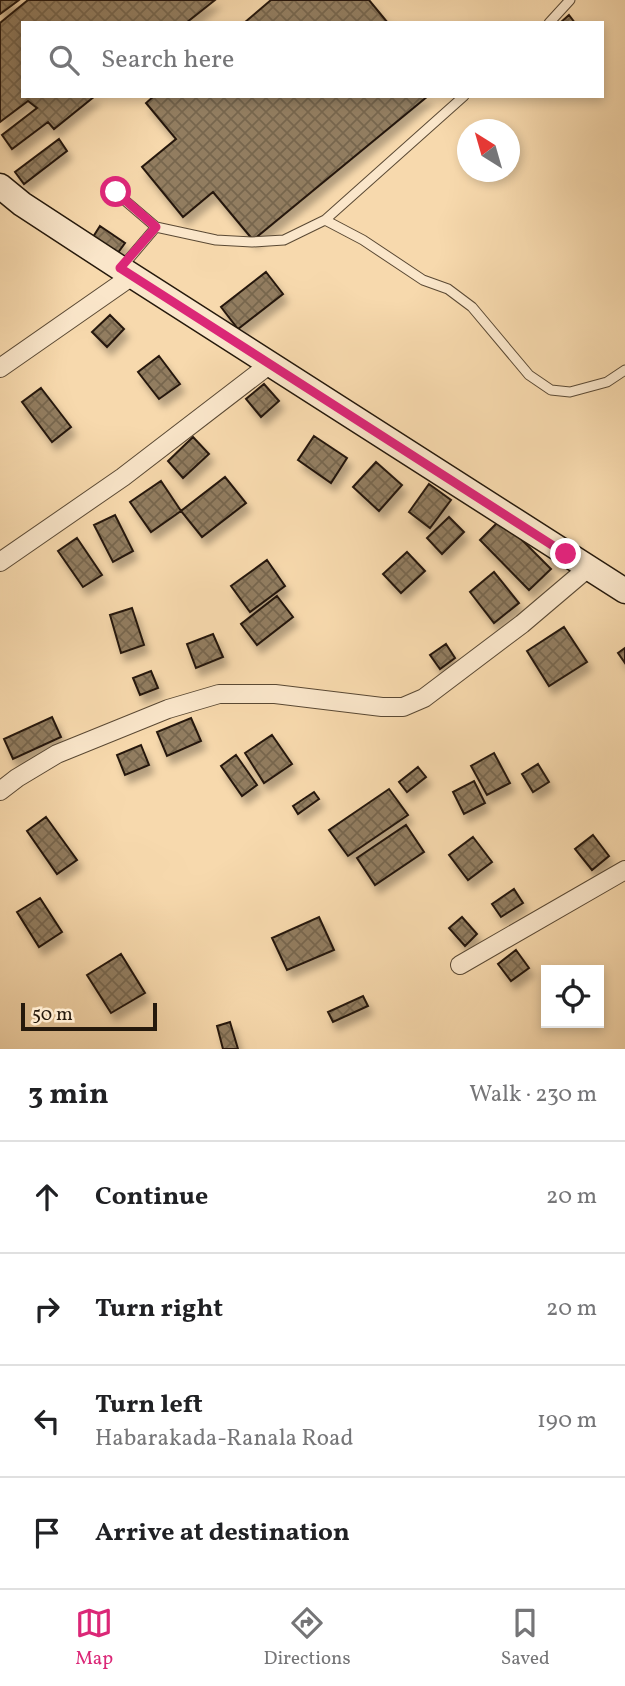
<!DOCTYPE html>
<html lang="en">
<head>
<meta charset="utf-8">
<style>
	:root { --surface:#fff; --page:#f2f2f2; --text:#202124; --muted:#757577; --line:#e0e0e0; --accent:#db2777 }
	body { margin:0; font-family:Vollkorn,serif; background:var(--page); color:var(--text) }
	.controls { position:absolute; right:21px; bottom:21px; display:grid; overflow:hidden; border-radius:0px; box-shadow:0 4px 10px #0003 }
	.controls button { width:63px; height:63px; display:grid; place-items:center; padding:0; border:0; border-bottom:2px solid var(--line); background:var(--surface); color:var(--text); font:35px sans-serif }
	.compass { position:absolute; left:457px; top:119px; width:63px; height:63px; border-radius:50%; background:var(--surface); box-shadow:0 4px 10px #0003; rotate:323deg }
	.scale { position:absolute; left:21px; bottom:18px; width:136px; box-sizing:border-box; padding-left:7px; border:4px solid #25190c; border-top:0; font-size:19px; line-height:24px; white-space:nowrap; color:#25190c; -webkit-text-stroke:5px #fae6ca; paint-order:stroke }
	.stop { position:absolute; width:21px; height:21px; margin:-16px; border:5px solid #db2777; border-radius:50%; background:#fff }
	.stop.end { background:#db2777; border-color:#fff; box-shadow:0 2px 7px #0008 }
	.list { margin:0; padding:0; list-style:none }
	h2 { display:flex; justify-content:space-between; align-items:center; height:91px; margin:0; padding:0 28px; font-size:30px }
	h2 small { font-size:23px; font-weight:400; color:var(--muted) }
	.list li { display:grid; grid-template-columns:46px 1fr auto; gap:21px; align-items:center; box-sizing:border-box; height:112px; padding:0 28px; border-top:2px solid var(--line) }
	.list b { display:block; font-size:26px; white-space:nowrap }
	.list p { margin:0; font-size:23px; white-space:nowrap; color:var(--muted) }
	.list em { font-size:23px; font-style:normal; color:var(--muted) }
	.icon { flex:none; width:38px; height:38px; fill:none; stroke:currentColor; stroke-width:2; stroke-linecap:round; stroke-linejoin:round }
	.map { position:relative; flex:none; width:625px; height:1049px; overflow:hidden }
	.search { position:absolute; background:var(--surface); box-shadow:0 4px 10px #0003; left:21px; right:21px; top:21px; height:77px; display:flex; align-items:center; gap:18px; box-sizing:border-box; padding:0 24px; border-radius:0px; color:var(--muted); font-size:26px }
	.sheet { height:539px; background:var(--surface) }
	nav { display:flex; justify-content:space-around; align-items:center; box-sizing:border-box; height:98px; border-top:2px solid var(--line); background:var(--surface); font-size:19px; color:var(--muted) }
	nav a { display:grid; justify-items:center; gap:4px }
	nav .on { color:var(--accent) }
	.map>svg:first-child { display:block }
</style>
</head>
<body>
<div class="map">
<svg width="625" height="1049" viewBox="0 0 625 1049">
	<defs>
		<pattern id="building-cross-hatch" width="8" height="8" patternUnits="userSpaceOnUse" patternTransform="scale(1.75)"><rect width="8" height="8" fill="#927d60"/><path d="M0 0l8 8M0 8l8-8" fill="none" stroke="#77664e"/></pattern>
		<filter id="shadow"><feDropShadow dx="4.5" dy="8" stdDeviation="3.5" flood-color="#0004"/></filter>
	</defs>
	<rect width="100%" height="100%" fill="#f7d9ad"/>
	<filter id="stains"><feTurbulence type="fractalNoise" baseFrequency=".00286" numOctaves="4"/><feColorMatrix values="0 0 0 0 .2 0 0 0 0 .09 0 0 0 0 .02 0 0 0 .5 -.17"/></filter>
	<radialGradient id="worn" r=".72"><stop offset=".6" stop-color="#630" stop-opacity="0"/><stop offset="1" stop-color="#630" stop-opacity=".3"/></radialGradient>
	<path fill="url(#building-cross-hatch)" stroke="#25190c" stroke-width="2" filter="url(#shadow)" d="M 0,0 L 19,0 L 0,14 Z
		M 28,0 L 215,0 L 186,23 L 23,23 L 23,96 L 95,96 L 54,129 L 48,122 L 12,149 L 2,135 L 37,108 L 28,101 L 0,122 L 0,23 Z
		M 271,0 L 369,0 L 388,23 L 244,23 Z
		M 569,15 L 575,23 L 560,23 Z
		M 154,96 L 428,96 L 253,240 L 213,192 L 183,217 L 142,167 L 176,139 L 146,103 Z
		M 59,139 L 67,151 L 24,184 L 15,172 Z
		M 100,226 L 125,243 L 117,254 L 93,237 Z
		M 266,272 L 283,294 L 238,329 L 221,307 Z
		M 110,315 L 124,329 L 107,347 L 92,332 Z
		M 159,356 L 180,384 L 159,399 L 138,372 Z
		M 264,384 L 279,401 L 261,417 L 246,399 Z
		M 41,388 L 71,427 L 52,442 L 22,402 Z
		M 314,436 L 347,458 L 331,483 L 298,460 Z
		M 193,437 L 209,454 L 183,478 L 168,461 Z
		M 376,462 L 402,485 L 379,511 L 353,487 Z
		M 225,477 L 246,503 L 202,537 L 181,511 Z
		M 161,481 L 181,511 L 151,532 L 130,502 Z
		M 429,484 L 451,500 L 430,528 L 409,512 Z
		M 115,515 L 133,551 L 113,562 L 94,525 Z
		M 449,517 L 464,532 L 442,554 L 427,538 Z
		M 501,519 L 551,569 L 529,590 L 480,540 Z
		M 77,538 L 102,575 L 83,587 L 58,551 Z
		M 407,552 L 425,571 L 401,593 L 383,574 Z
		M 267,560 L 285,586 L 250,612 L 231,586 Z
		M 494,572 L 519,603 L 494,623 L 470,592 Z
		M 277,596 L 293,617 L 257,645 L 241,624 Z
		M 132,608 L 144,645 L 121,653 L 110,615 Z
		M 564,627 L 587,662 L 549,686 L 527,651 Z
		M 213,634 L 223,657 L 196,668 L 187,644 Z
		M 446,644 L 455,658 L 440,669 L 430,655 Z
		M 625,648 L 625,663 L 618,653 Z
		M 151,671 L 158,688 L 140,695 L 133,678 Z
		M 52,717 L 61,737 L 13,759 L 4,739 Z
		M 191,718 L 201,741 L 167,756 L 157,732 Z
		M 272,735 L 292,764 L 264,783 L 245,753 Z
		M 141,745 L 149,765 L 125,775 L 117,755 Z
		M 494,753 L 510,783 L 487,795 L 471,766 Z
		M 236,755 L 257,785 L 242,796 L 221,766 Z
		M 538,764 L 549,782 L 533,792 L 522,774 Z
		M 418,767 L 426,777 L 407,792 L 399,782 Z
		M 474,781 L 485,803 L 464,814 L 453,792 Z
		M 389,789 L 408,815 L 348,856 L 329,830 Z
		M 314,792 L 319,799 L 298,814 L 293,806 Z
		M 46,817 L 77,860 L 57,874 L 27,831 Z
		M 406,825 L 424,852 L 375,885 L 357,858 Z
		M 593,835 L 609,856 L 592,870 L 575,849 Z
		M 473,837 L 492,862 L 468,880 L 449,855 Z
		M 514,889 L 523,903 L 501,917 L 492,904 Z
		M 40,898 L 62,932 L 39,947 L 17,912 Z
		M 319,917 L 334,950 L 287,970 L 272,938 Z
		M 462,917 L 477,934 L 465,946 L 449,928 Z
		M 516,950 L 529,968 L 511,981 L 498,964 Z
		M 121,954 L 145,993 L 111,1013 L 87,975 Z
		M 363,996 L 368,1006 L 333,1022 L 328,1012 Z
		M 230,1022 L 238,1049 L 223,1049 L 217,1026 Z"/>
	<g fill="none" stroke-linecap="round" stroke-linejoin="round">
		<g stroke="#5a4934" stroke-width="11">
			<path id="service" d="M 549,23 L 570,0
				M 115,192 L 156,227
				M 325,220 L 363,240 L 423,280 L 448,289 L 472,307 L 529,375 L 551,390 L 570,392 L 607,382 L 625,370
				M 122,267 L 156,227 L 216,240 L 252,242 L 284,240 L 325,220 L 464,96"/>
		</g>
		<g stroke="#5a4934" stroke-width="20">
			<path id="minor" d="M 0,368 L 132,276
				M 0,562 L 123,477 L 270,364
				M 0,791 L 17,778 L 57,754 L 168,709 L 219,694 L 275,694 L 382,707 L 403,707 L 424,698 L 522,624 L 588,568
				M 460,965 L 625,870"/>
		</g>
		<g stroke="#25190c" stroke-width="27">
			<path id="secondary" d="M 0,186 L 22,204 L 120,268 L 625,591"/>
		</g>
		<use href="#service" stroke="#fae6ca" stroke-width="9"/>
		<use href="#minor" stroke="#fae6ca" stroke-width="18"/>
		<use href="#secondary" stroke="#fae6ca" stroke-width="24"/>
	</g>
	<g fill="none" stroke-linecap="round" stroke-linejoin="round">
		<path stroke="#db2777" stroke-width="9" d="M 116,192 L 156,227 L 120,268 L 566,554"/>
	</g>
	<rect width="100%" height="100%" filter="url(#stains)"/>
	<rect width="100%" height="100%" fill="url(#worn)"/>
</svg>
<div class="controls">
<button><svg class="icon" aria-label="locate" viewBox="0 0 24 24"><circle cx="12" cy="12" r="6"/><path d="M12 2v4M12 18v4M2 12h4M18 12h4"/></svg></button>
</div>
<svg class="compass" viewBox="-18 -18 36 36"><path d="M0-13l5 13h-10z" fill="#e53935"/><path d="M0 13l5-13h-10z" fill="#757577"/></svg>
<div class="scale">50 m</div>
<div class="stop" style="left:116px;top:192px"></div>
<div class="stop end" style="left:566px;top:554px"></div>
<div class="search"><svg class="icon" aria-label="search" viewBox="0 0 24 24"><circle cx="10" cy="10" r="6"/><path d="M15 15l6 6"/></svg>Search here</div>
</div>
<section class="sheet">
<h2>3 min<small>Walk · 230 m</small></h2>
<ul class="list">
<li><svg class="icon" aria-label="ahead" viewBox="0 0 24 24"><path d="M12 20V5M6 11l6-6 6 6"/></svg><div><b>Continue</b></div><em>20 m</em></li>
<li><svg class="icon" aria-label="right" viewBox="0 0 24 24"><path d="M7 20v-9h11M14 6l5 5-5 5"/></svg><div><b>Turn right</b></div><em>20 m</em></li>
<li><svg class="icon" aria-label="left" viewBox="0 0 24 24"><path d="M17 20v-9H6M10 6l-5 5 5 5"/></svg><div><b>Turn left</b><p>Habarakada-Ranala Road</p></div><em>190 m</em></li>
<li><svg class="icon" aria-label="arrive" viewBox="0 0 24 24"><path d="M6 21V4h12l-3 4 3 4H6"/></svg><div><b>Arrive at destination</b></div></li>
</ul>
</section>
<nav>
<a class="on"><svg class="icon" aria-label="map" viewBox="0 0 24 24"><path d="M3 6l6-2 6 2 6-2v14l-6 2-6-2-6 2zM9 4v14M15 6v14"/></svg>Map</a>
<a><svg class="icon" aria-label="directions" viewBox="0 0 24 24"><path d="M12 3l9 9-9 9-9-9zM9 14v-3h6M13 9l2 2-2 2"/></svg>Directions</a>
<a><svg class="icon" aria-label="saved" viewBox="0 0 24 24"><path d="M7 4h10v16l-5-4-5 4z"/></svg>Saved</a>
</nav>
</body>
</html>
